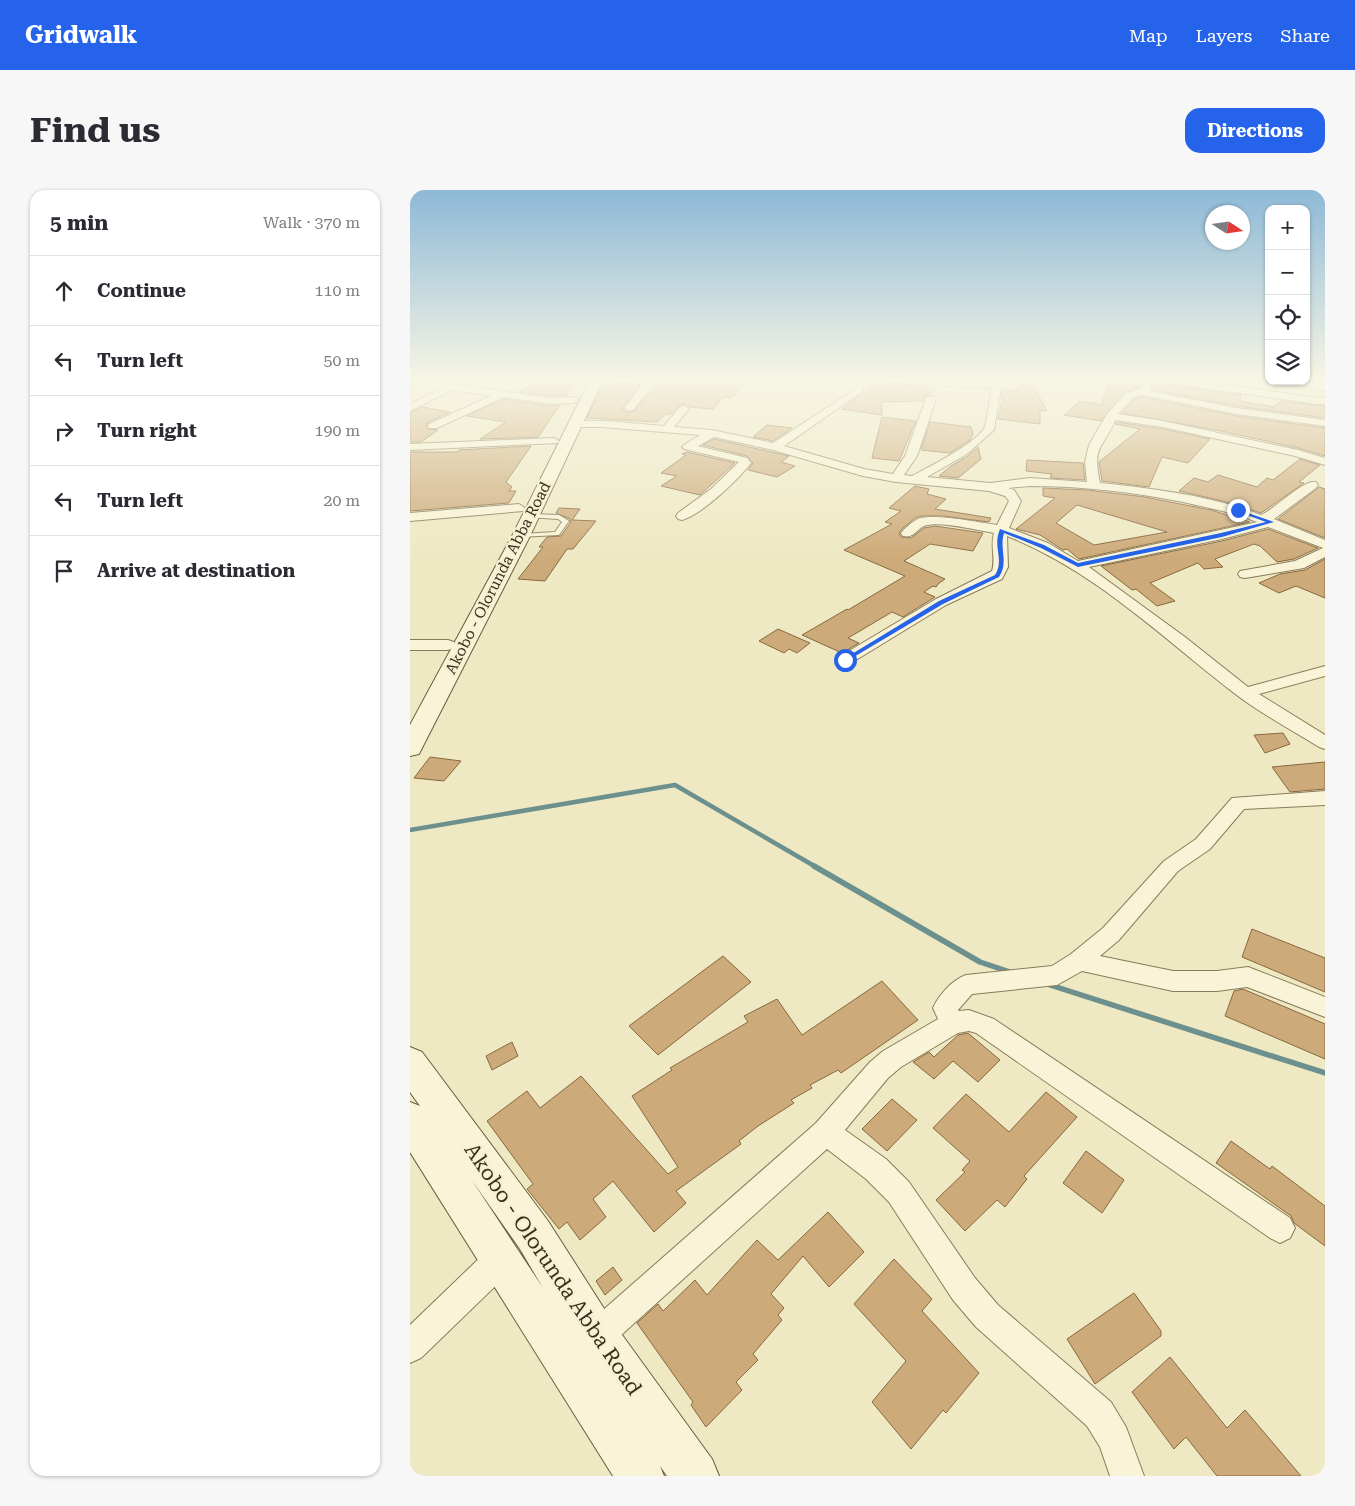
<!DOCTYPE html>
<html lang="en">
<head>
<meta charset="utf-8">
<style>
	:root { --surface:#fff; --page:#f7f7f7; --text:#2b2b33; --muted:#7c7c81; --line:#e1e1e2; --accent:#2563eb }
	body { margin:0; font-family:"Roboto Serif",serif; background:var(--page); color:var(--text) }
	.controls { position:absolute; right:15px; top:15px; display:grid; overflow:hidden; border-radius:10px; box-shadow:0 1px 4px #0004 }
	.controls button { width:45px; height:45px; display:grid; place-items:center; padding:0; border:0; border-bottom:1px solid var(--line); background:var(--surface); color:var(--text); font:25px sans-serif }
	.compass { position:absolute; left:795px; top:15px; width:45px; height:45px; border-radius:50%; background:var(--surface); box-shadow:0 1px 4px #0004; rotate:102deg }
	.stop { position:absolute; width:15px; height:15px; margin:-11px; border:4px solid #2563eb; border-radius:50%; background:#fff }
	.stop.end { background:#2563eb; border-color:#fff; box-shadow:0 1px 5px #0008 }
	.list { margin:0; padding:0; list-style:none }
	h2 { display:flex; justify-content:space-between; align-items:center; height:65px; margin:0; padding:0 20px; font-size:21px }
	h2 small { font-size:16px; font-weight:400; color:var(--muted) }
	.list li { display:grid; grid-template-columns:32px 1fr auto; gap:15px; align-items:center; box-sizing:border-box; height:70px; padding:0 20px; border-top:1px solid var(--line) }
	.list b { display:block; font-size:19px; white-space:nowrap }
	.list em { font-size:16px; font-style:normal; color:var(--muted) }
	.icon { flex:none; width:28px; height:28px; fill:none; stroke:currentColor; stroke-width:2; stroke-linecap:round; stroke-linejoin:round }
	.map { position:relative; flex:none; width:915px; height:1286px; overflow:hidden; border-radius:15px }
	header { display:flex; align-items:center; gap:30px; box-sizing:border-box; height:70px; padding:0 25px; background:var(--accent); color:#fff }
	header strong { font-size:24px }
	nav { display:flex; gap:28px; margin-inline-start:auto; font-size:18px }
	.intro { display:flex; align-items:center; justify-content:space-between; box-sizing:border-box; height:120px; padding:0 30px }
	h1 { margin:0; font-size:35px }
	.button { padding:12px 22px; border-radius:15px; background:var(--accent); color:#fff; font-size:18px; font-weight:700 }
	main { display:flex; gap:30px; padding:0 30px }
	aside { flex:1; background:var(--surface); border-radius:15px; box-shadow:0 1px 4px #0004 }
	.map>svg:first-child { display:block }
</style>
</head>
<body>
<header>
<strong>Gridwalk</strong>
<nav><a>Map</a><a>Layers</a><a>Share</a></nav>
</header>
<div class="intro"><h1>Find us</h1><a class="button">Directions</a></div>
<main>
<aside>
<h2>5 min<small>Walk · 370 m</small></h2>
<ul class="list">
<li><svg class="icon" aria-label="ahead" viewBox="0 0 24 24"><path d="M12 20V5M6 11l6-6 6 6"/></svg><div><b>Continue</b></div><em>110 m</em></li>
<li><svg class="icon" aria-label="left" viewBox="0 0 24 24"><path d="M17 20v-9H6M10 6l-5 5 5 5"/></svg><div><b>Turn left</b></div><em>50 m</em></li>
<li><svg class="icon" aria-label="right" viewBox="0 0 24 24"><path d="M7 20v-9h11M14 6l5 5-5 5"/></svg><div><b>Turn right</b></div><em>190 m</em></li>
<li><svg class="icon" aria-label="left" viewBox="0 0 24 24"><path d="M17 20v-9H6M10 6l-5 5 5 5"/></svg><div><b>Turn left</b></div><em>20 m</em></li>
<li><svg class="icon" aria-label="arrive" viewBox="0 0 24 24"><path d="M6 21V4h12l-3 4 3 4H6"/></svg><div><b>Arrive at destination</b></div></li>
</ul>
</aside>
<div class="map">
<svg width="915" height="1286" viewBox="0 0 915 1286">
	<rect width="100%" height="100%" fill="#eee9c3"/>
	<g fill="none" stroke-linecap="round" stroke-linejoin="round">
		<path stroke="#6c908d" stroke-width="4.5" d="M 0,640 L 265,595 L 406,677"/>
		<path stroke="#6c908d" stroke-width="5.5" d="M 404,676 L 570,772 L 603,783
			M 637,794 L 915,883"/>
	</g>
	<path fill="#cdaa79" stroke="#88683f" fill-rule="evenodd" d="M 131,190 L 167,190 L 157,205 L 140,206 L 108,202 Z
		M 291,190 L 336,192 L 322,208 L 314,207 L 303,219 L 280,217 L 274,214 L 269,216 L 261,224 L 256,224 L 247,232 L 177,228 L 194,192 L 231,194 L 213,217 L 213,220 L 219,223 L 224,221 L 246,195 L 284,195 Z
		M 581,190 L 620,190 L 637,221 L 630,220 L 630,234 L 588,229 L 593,207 L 591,207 L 593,200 L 606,201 L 613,195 L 606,191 Z
		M 699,190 L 733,190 L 730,197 L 715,202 L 691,231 L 654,225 L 670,211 L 692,215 Z
		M 743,190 L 750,190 L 757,195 L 831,205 L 830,211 L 864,217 L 871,211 L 915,216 L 915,228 L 826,216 L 743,200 L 745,194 Z
		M 466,191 L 494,194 L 525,198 L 520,205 L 515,206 L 513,211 L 472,212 L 472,225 L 432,219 Z
		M 732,207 L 826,226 L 915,238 L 915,266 L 888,258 L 811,241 L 712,223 L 725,209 Z
		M 94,209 L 140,216 L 150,215 L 128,247 L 70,249 L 96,232 L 57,226 Z
		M 12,217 L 40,222 L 17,233 L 17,239 L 28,240 L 11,252 L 0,252 L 0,223 Z
		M 472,227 L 506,231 L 489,271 L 462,268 Z
		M 520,232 L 561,237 L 563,244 L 560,250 L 540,263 L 511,260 Z
		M 706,232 L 753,239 L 800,249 L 778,273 L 752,267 L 739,297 L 692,291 L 689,272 L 730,239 L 705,234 Z
		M 357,235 L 382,238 L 363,251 L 343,247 Z
		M 304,249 L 379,266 L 371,272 L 385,276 L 367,287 L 338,280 L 343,273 L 337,266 L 293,255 Z
		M 121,256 L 96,292 L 102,297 L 99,301 L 106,301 L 99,313 L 0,321 L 0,262 L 48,262 L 49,260 Z
		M 568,257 L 571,269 L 548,288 L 529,286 L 541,276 L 558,266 Z
		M 277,262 L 325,273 L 290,305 L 251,296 L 267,286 L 251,283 L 276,265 L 272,264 Z
		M 890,269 L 910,275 L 889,292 L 894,293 L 851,323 L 813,311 L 769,301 L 784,288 L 798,292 L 808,285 L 847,297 L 857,288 L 863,290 Z
		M 617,270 L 673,273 L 675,290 L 640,288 L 642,284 L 616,281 Z
		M 505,296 L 519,299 L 517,304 L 536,309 L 525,319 L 581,328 L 579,332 L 533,326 L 512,326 L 505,328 L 493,338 L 489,343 L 491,347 L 501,348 L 514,338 L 525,336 L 573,343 L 563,361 L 520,354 L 494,371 L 535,389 L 528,394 L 526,397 L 523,396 L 514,402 L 525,407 L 493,427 L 482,422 L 438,448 L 449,453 L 432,463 L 392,445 L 437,419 L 438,420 L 495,386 L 434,360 L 482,334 L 475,332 L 491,321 L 479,318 Z
		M 909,297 L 915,299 L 915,348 L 868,329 Z
		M 633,298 L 677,300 L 735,307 L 801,320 L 840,332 L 669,369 L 657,359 L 653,360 L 630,345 L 606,339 L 645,308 L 633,306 ZM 667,315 L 757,342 L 684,355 L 646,333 Z
		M 149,318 L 170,319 L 162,330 L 186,331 L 163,359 L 157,359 L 135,391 L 108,389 L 133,357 L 129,357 L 137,347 L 151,346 L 161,332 L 160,329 L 146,323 Z
		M 858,339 L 908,358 L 884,369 L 867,372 L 850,356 L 844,354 L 805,369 L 813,377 L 794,379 L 788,373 L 740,393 L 765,411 L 747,416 L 726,399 L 722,400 L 691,376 L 812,351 Z
		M 915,369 L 915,408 L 886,396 L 869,403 L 849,393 L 870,384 L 895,380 Z
		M 368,439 L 400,453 L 387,463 L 379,459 L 374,463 L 349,451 Z
		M 873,543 L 880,554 L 855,563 L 844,545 Z
		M 20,567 L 51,571 L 34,591 L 4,588 Z
		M 915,572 L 915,599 L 880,602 L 862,577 Z
		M 842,739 L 915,768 L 915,802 L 832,767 Z
		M 313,766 L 341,792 L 248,865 L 219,836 Z
		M 472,791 L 508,830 L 431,883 L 428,880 L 400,895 L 402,898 L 381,910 L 384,913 L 348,936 L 329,951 L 331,954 L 266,1001 L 276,1013 L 244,1042 L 203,991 L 183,1009 L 196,1027 L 170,1050 L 157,1032 L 149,1039 L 117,999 L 123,994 L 77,931 L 117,901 L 130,918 L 171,886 L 258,984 L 268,977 L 222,906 L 262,880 L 260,878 L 338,832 L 334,826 L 367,809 L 392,845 Z
		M 833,799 L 915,834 L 915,869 L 815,826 L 824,801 Z
		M 558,843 L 590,870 L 568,892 L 543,871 L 524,889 L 503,872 L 519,862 L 524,867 L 548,845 Z
		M 102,852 L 108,866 L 82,880 L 76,866 Z
		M 636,902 L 667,927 L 614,986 L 617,989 L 595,1017 L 587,1010 L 555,1041 L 526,1010 L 555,982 L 552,980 L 560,971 L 523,938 L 556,904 L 599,942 Z
		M 482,909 L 507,930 L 477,961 L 452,939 Z
		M 821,951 L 860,979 L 862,976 L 915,1016 L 915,1056 L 884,1033 L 881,1026 L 806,973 Z
		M 676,961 L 714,990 L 692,1023 L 653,993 Z
		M 418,1022 L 454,1062 L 419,1097 L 393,1066 L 361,1104 L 374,1118 L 368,1125 L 372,1130 L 343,1164 L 348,1170 L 326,1192 L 332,1200 L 296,1237 L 281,1215 L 283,1212 L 227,1133 L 248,1114 L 253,1121 L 285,1090 L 297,1105 L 347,1050 L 368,1070 Z
		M 484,1069 L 522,1109 L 512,1121 L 569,1183 L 536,1223 L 533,1220 L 501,1259 L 462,1212 L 496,1171 L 444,1114 Z
		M 203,1077 L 212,1090 L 195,1105 L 186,1091 Z
		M 724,1103 L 751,1141 L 751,1146 L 685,1194 L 657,1149 Z
		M 760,1167 L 817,1238 L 835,1220 L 891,1286 L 807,1286 L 776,1247 L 764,1259 L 722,1202 Z"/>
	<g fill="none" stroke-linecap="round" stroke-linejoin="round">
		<g stroke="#897b5a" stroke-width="2">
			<path id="service" d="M 120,324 L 149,325 L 159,331 L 149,345 L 109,347 L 108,346 L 111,344 L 145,342 L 152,332 L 148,329 L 118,327 L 117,326 Z"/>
		</g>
		<g stroke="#897b5a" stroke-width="2">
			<path id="minor" d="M 224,190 L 289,190 L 284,193 L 245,193 L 223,220 L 219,221 L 214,218 L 234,193 Z
				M 513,190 L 606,193 L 611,196 L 606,199 L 591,198 L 584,240 L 557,264 L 517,287 L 580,293 L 620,288 L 677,292 L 675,272 L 679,255 L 697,224 L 716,203 L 731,199 L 735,191 L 741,191 L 743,193 L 740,201 L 826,218 L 915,230 L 915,236 L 826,224 L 732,205 L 724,207 L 708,224 L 753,231 L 888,260 L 915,268 L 915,275 L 885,266 L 753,237 L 705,230 C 693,260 682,254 690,293 C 741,298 803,306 851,325 C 865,319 894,289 906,292 L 908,295 L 906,298 L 864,329 L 915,350 L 915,367 L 894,378 L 835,388 L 830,387 L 828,384 L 830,381 L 885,371 L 913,358 L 858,337 L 812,349 L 679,377 L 775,447 L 838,497 L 915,476 L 915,486 L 849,504 L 915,545 L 915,559 L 909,557 C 882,540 853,525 828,506 C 752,448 687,382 597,346 L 598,377 L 592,389 L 536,415 L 441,473 L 429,473 L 427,470 L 429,467 L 526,409 L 582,381 C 586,368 580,356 584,343 C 565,340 536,332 517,335 C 507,337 505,349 493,346 L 491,343 C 495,338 501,333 506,330 C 519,322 571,333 587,335 L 599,311 L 595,306 L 579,301 L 486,292 L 453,286 L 363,260 L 304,247 L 288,256 L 337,268 L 341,273 C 329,289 291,325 272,330 L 268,329 L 266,326 L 268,323 L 301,299 L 329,272 L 274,259 L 272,257 L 274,255 L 290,245 L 191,237 L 165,237 L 160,234 C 169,226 238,235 254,236 L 270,217 L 274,216 L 279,219 L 264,237 L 302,240 L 363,253 L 450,196 L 453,197 L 453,201 L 374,256 L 454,279 L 483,284 L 495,266 L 516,209 L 517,207 L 525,207 L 526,209 L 507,266 L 494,285 L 502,286 C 517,278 571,251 575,236 C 578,225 579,210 582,198 L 531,196 ZM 620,296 C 671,296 723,302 773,312 C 798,318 823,322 847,332 L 668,371 L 638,353 L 599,338 L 611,311 L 604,300 L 598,298 Z
				M 752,190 L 783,190 L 908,208 L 915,207 L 915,213 L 908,214 L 757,193 Z
				M 879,191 L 896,191 L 915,195 L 915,201 Z
				M 41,194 L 140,208 L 164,207 L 169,210 L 164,213 L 140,214 L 94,207 L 27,238 L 19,238 L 18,236 L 19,234 L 81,206 L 42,200 L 0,221 L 0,214 Z
				M 144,248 L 149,251 L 148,253 L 0,260 L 0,254 Z
				M 109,314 L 115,318 L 113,321 L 0,331 L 0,323 Z
				M 0,450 L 38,450 L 44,452 L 46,455 L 44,458 L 38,460 L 0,460 Z
				M 915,601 L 915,615 L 834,619 L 800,659 L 768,681 L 709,750 L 690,766 L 763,781 L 807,781 L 838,777 L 915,807 L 915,827 L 837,797 L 807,801 L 763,801 L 672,781 L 647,795 L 562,804 L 548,820 L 549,821 L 559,820 L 584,829 L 880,1028 L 885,1038 L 880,1048 L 870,1053 L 860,1048 L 566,843 L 559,841 L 548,843 L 491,877 L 478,888 L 435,940 L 476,969 L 499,992 L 565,1088 L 588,1115 L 701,1212 L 716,1237 L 734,1286 L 700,1286 L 690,1257 L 677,1236 L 566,1137 L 543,1110 L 479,1012 L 456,989 L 417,959 L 198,1157 L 187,1162 L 176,1157 L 171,1146 L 176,1135 L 406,933 L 460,872 L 473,861 L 528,829 L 523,818 C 529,805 542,790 556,785 L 642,776 L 661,764 L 693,738 L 754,671 L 786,649 L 822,608 Z
				M 91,1054 L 102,1058 L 106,1069 L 102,1080 L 11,1168 L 0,1173 L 0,1135 L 80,1058 Z"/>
		</g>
		<g stroke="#6b5c3d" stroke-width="2">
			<path id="secondary" d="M 180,190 L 193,190 L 120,346 L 12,558 L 9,564 L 0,566 L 0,535 L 102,346 Z
				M 0,857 L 12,862 L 138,1031 L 202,1131 L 302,1269 L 309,1286 L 257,1286 L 250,1276 L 254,1286 L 203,1286 L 0,962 L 0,912 L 10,916 L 0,902 ZM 61,989 L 110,1059 L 133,1098 Z"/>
		</g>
		<use href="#service" fill="#f9f4d7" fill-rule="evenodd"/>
		<use href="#minor" fill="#f9f4d7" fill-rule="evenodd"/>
		<use href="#secondary" fill="#f9f4d7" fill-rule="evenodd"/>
	</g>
	<linearGradient id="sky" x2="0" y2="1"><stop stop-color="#8db9d7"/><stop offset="0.51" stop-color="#f7f5e4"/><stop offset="1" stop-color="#f7f5e4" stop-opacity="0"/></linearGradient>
	<rect width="915" height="370" fill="url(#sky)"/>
	<path fill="#2563eb" d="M 826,319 L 864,332 L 812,347 L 668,377 L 631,358 L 594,343 C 589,359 599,372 589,387 L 533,414 L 437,471 L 432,470 L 529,411 L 585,385 C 595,369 582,358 590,339 L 634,355 L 668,373 L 811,343 L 856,332 L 826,321 Z"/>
	<g text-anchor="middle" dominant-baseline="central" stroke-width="4.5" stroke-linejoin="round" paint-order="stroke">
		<g font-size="15" fill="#392f1e" stroke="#f6f1d3">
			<text transform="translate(88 388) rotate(-63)">Akobo - Olorunda Abba Road</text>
		</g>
		<g font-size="21" fill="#392f1e" stroke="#f6f1d3">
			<text transform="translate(143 1079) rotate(56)">Akobo - Olorunda Abba Road</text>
		</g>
	</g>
</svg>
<div class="controls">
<button>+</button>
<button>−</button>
<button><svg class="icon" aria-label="locate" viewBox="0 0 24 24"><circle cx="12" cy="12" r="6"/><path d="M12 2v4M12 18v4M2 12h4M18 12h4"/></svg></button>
<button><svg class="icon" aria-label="layers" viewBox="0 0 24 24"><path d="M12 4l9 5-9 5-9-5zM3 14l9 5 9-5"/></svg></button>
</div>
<svg class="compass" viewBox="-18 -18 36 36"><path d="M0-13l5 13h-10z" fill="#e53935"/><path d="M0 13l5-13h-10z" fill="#7c7c81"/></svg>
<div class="stop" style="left:435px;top:470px"></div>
<div class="stop end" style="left:828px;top:320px"></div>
</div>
</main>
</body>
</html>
